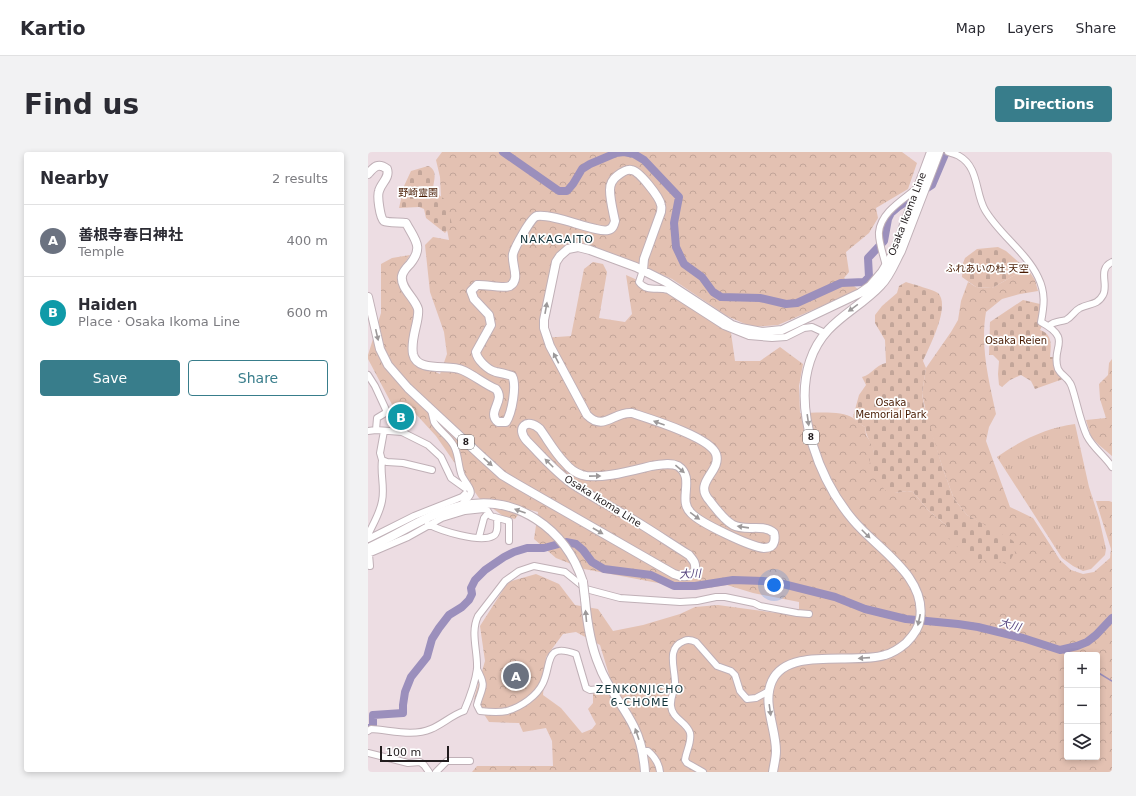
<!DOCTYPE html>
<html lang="en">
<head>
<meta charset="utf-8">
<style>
	:root { --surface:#fff; --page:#f2f2f3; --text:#2b2b33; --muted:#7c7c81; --line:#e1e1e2; --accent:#387d8b }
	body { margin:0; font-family:"DejaVu Sans","Noto Sans JP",sans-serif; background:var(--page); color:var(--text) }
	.controls { position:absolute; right:12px; bottom:12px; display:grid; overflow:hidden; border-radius:4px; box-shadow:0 2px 6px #0003 }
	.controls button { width:36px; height:36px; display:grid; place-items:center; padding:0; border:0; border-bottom:1px solid var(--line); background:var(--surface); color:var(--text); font:20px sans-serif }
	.scale { position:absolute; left:12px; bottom:10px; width:69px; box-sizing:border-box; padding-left:4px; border:2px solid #221c1e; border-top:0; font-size:11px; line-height:14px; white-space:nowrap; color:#221c1e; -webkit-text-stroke:3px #fff; paint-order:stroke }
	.you { position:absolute; left:406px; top:433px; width:14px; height:14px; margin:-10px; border:3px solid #fff; border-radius:50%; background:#1a73e8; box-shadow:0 0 0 6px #1a73e833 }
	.badge { display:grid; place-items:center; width:26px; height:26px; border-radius:50%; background:var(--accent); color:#fff; font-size:13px; font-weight:700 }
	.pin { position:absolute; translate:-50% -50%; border:2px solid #fff; box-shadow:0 1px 4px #0006 }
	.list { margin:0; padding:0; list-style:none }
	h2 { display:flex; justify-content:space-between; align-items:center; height:52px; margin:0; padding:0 16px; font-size:17px }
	h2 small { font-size:13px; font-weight:400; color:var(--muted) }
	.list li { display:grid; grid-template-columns:26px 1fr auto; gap:12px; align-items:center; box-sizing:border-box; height:72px; padding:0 16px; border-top:1px solid var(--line) }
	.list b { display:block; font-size:15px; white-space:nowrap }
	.list p { margin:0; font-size:13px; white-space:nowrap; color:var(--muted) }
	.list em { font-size:13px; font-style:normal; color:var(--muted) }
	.actions { display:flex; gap:8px; padding:12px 16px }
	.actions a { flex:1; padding:9px 0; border:1px solid var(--accent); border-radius:4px; text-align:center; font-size:14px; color:var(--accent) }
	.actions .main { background:var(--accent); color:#fff }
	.icon { flex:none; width:22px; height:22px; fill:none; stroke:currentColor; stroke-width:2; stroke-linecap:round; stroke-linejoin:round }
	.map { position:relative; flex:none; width:744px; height:620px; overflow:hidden; border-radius:4px }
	header { display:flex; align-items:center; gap:24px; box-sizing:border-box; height:56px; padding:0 20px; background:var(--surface); border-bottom:1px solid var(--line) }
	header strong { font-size:19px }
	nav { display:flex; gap:22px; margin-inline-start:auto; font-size:14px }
	.intro { display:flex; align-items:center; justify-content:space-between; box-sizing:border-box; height:96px; padding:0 24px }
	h1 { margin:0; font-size:28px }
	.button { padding:10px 18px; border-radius:4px; background:var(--accent); color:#fff; font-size:14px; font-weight:700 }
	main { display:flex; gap:24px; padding:0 24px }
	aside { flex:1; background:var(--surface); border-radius:4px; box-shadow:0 2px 6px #0003 }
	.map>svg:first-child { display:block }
</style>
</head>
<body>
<header>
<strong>Kartio</strong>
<nav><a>Map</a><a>Layers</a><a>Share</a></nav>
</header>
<div class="intro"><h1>Find us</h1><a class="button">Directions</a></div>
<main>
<aside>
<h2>Nearby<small>2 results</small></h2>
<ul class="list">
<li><span class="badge" style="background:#6b7280">A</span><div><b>善根寺春日神社</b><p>Temple</p></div><em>400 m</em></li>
<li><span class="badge" style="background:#0f9aa8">B</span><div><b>Haiden</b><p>Place · Osaka Ikoma Line</p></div><em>600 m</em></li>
</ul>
<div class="actions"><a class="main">Save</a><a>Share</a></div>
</aside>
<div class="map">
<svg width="744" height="620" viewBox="0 0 744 620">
	<defs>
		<pattern id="grass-tufts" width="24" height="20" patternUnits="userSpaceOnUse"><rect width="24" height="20" fill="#e3c1b2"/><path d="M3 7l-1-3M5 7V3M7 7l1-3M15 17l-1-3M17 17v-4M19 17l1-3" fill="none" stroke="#c2a599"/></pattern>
		<pattern id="forest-crowns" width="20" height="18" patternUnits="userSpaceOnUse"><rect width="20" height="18" fill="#e3c1b2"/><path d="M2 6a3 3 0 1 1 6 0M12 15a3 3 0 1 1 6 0" fill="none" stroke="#c2a599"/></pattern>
		<pattern id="cemetery-stones" width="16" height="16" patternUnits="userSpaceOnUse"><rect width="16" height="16" fill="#e3c1b2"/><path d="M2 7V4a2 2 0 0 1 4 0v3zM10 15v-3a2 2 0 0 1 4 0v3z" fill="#c2a599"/></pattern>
	</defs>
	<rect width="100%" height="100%" fill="#eddde3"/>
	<path fill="url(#grass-tufts)" d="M 707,272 L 721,335 L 731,366 L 738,397 L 737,403 L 723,417 L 715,419 L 705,414 L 694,406 L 629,305 C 653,288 678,276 707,272 Z"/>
	<path fill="url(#forest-crowns)" fill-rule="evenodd" d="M 74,0 L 534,0 L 549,11 L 540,37 L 508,56 L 510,66 L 501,81 L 478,100 L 481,120 L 476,126 L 491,138 L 410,173 L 384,175 L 359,164 L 304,127 L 272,113 L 210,93 L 188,105 C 183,126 169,168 175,186 L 203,184 L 216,117 L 225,110 L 235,112 L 239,120 L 231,166 L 257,170 L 264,162 L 258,123 L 299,141 L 363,181 L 367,209 L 392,209 L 412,195 L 435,212 L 431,234 L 432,261 C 446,261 474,258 485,266 C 489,269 493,273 497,275 L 498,283 L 504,292 L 506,301 L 527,341 L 539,339 L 545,340 L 560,358 L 579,374 L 619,375 L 599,363 L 586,347 L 575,317 L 560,270 L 554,241 L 558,216 L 583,180 L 590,168 L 593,149 L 600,130 L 608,135 L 624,136 L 652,120 L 661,119 L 667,128 L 670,139 L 652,142 L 634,147 L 618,160 C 612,195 621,229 628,262 L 621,275 L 618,289 L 642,355 L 665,366 L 692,408 L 703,418 L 715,422 L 726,420 L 742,406 L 743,397 L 728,349 L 741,349 L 744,350 L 744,620 L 104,620 L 109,614 L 185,614 L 184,589 L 178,576 L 155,580 L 151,571 L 121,570 L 106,547 L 117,509 L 112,474 L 140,430 L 168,422 L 191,432 L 207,453 L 230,457 L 245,479 L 275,473 L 312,462 L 327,455 L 350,453 L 408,461 L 431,457 L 431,450 L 385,441 L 359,433 L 327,438 L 216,417 L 188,406 L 166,387 L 170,360 L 155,356 L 147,367 L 135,364 L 111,346 L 68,284 L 46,260 L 29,262 L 0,207 L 0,203 L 13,161 L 13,112 L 24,106 L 42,103 L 31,120 L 47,157 L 42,182 L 43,209 L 72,222 L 79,202 L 76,180 L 62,140 L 57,93 L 65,85 L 81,88 L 73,46 L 72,25 L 68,8 ZM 208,480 L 232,493 L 245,536 L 225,541 L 225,551 L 220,557 L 228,572 L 224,577 L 214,581 L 193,556 L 175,543 L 178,505 L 195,482 ZM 699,503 L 729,503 L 729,605 L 699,605 Z
		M 744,207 L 744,304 L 731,293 L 723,285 L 718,268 L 738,266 L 732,247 L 731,232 L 740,223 L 741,211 Z"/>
	<path fill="url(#cemetery-stones)" d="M 60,14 C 70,18 66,28 65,36 L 67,40 L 79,49 L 84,73 L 77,81 L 58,66 L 56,57 L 51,55 L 31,56 L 36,34 L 43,19 Z
		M 630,95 L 638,99 L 655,114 L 652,120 L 624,136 L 608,135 L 594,125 L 595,111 L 597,106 L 609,97 Z
		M 538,130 C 544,132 566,138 570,141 C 583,154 561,195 555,209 L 558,216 L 554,241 L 556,254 L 575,317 L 586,347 L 599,363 L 644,388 L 648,392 L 648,397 L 640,413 L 620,404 L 615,409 L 595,400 L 578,384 L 579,374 L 560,358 L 545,340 L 539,339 L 527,341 L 519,340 C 508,329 504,318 500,303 L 506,301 C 504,291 498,285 497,275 L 490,271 L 485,265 L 491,243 L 498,233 L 494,225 C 505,222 506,214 518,211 L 517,188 L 507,171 L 507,163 L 514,154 L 529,141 L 531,134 Z
		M 655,148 L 672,152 L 671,172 L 674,174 L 672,178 C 685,182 683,194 682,205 L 685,205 C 686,214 688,221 695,227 L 667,237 L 663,229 L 653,223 L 642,228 L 634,235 L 631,233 L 630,222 L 631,209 L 625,203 L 621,203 L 622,170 Z"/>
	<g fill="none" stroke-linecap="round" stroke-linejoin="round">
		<path stroke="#9b8fbc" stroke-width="1.5" d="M 692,498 L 699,503
			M 729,520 L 744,529"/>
		<path stroke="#9b8fbc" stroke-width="8" d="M 135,0 L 191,39 L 199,39 L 205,32 L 214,17 L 222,12 L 248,1 L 256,0 L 266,2 L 276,8 L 311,45 L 306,71 L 308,95 L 316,112 L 334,125 L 345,140 L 353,145 L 392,146 L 418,152 L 429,151 L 473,131 L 496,130 L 501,125 L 500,106 L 516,89 L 520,67 L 523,61 L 530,55 L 564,33 L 578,0
			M 0,576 L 5,575 L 5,563 L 35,561 L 35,553 L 37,540 L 43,525 L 59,505 L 64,487 L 71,476 L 81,463 L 94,455 L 101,448 L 104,442 L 103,436 L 107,428 L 117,418 L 136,405 L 146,400 L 159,396 L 176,396 L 198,390 L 208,392 L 215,398 L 224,410 L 236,417 L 283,423 L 306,434 L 327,434 L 365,428 L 395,429 L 411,431 L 467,445 L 497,457 L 538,467 L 590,472 L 610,475 L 655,486 L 692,498 L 709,494 L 719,490 L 728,483 L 744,466"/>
		<g stroke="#c0b0b7" stroke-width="8">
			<path id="minor" d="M 580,0 C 583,1 588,2 591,4 C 611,15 607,41 617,58 C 631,82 658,100 670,125 C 678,141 676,154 673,170 C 706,188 682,195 690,217 C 693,223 699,225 702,231 C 704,234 705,239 706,242 C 710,256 713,271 719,284 C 725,296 737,304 744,315
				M 518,114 C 516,105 510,89 511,80 C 513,60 535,48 549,36
				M 275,118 L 271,130 C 278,140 290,135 300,138 L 356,174 L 381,184 L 404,186 L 418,185 L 436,176 L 444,175 L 457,181
				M 681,174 C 686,169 692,170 698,168 C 704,165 706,159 712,156 C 721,151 729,154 735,143 C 741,133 729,117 744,110
				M 0,223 L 7,234 L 19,260 L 9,266 L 8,278
				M 63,258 C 64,262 65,266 66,270 C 71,279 81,284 86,294 C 91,303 90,315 94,324 C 103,340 109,339 92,354
				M 0,279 L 8,278 L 34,280 L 60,293 L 73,305 L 83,326 L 97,336
				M 16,279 L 12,301 L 14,308 L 19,310 L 35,311 L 64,318
				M 60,372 C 73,379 112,391 125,384 C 131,381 129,371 129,366
				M 0,383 C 5,372 12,361 14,349 C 17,335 12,322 14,308
				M 111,385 L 116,366 L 120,361
				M 0,387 L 46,364 L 94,345 L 97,342
				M 0,402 L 40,385 L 74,366 L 97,359 L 116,357 L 119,358 L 123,364 L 141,369 L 141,389
				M 1,402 L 2,414
				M 109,517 C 119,536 114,534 109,553 L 112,559 C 121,560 130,561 139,559 C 153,555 169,544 175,531 C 184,512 176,490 208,502 L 218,536 L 222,538 L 242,536
				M 0,579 L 3,577 C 22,578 45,585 63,577 C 75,572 84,563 96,559 C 102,545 107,532 109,517 C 110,499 102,481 110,464 L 137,429 L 151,419 L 166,414 L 197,420 L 218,437 L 252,446 L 312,450 L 329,449 L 348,445 L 357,445 L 386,451 L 392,454 L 429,461 L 441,462
				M 274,599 L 280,599 C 287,605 291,611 292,620
				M 0,601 L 40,611 L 52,610 L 56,613 L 61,620
				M 68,620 L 79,609 L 102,609
				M 335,620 L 319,611 L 317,608 C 318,599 324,590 322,581 C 319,570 304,567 303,554 C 302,546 306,540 307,533 C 308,518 297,496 316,489 C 320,487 324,488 328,490 L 349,514 L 363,519 L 367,523 L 372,539 L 379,547 L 388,546 L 401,539"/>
		</g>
		<g stroke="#c0b0b7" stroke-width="10">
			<path id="major" d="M 0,22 C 6,15 10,10 19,17 C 22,26 13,31 11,39 C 9,44 12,66 16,69 C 20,71 33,70 38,71 C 47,88 56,95 42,112 C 38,116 35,119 34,124 C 32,136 47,146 50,157 C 52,168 42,186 45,202 C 49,221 81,212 94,218 C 106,223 116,232 128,237 C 138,249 118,260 130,270 L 138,270 C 144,261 149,233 144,224 C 138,222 133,221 128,220 C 120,218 109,208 108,200 L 123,173 L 121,163 L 106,147 L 103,139 L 109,133 C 117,132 135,137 142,134 C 153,127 143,112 145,102 C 147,95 163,65 169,64 C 184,62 212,74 228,77 C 232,78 237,79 240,78 C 245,77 246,73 247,69 C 245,59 242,48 242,38 C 242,32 245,27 249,24 C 253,21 259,17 263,18 C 271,18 292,46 293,53 C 294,54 293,58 293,60 L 276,107 L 275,118
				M 0,145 L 12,197 L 20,213 L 40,236 L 112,303 L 134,323 L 149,332 L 306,422 C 314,425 320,426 327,419 C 328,411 326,409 321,403 C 300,390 280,376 259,364 C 241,354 223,344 206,333 C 188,321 174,304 159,289 C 147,276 159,265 172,277 C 180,288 187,301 197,311 C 201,316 208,321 214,323 C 231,328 266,318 283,314 C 291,313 302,310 310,314 C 328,326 309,348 323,361 C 332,371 383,395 396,396 C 401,396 405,394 406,390 C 407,387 407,385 406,381 C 395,371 378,380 365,373 C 356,368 348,357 342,349 C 324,330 354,320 348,302 C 342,285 282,267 264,261 C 246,259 236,280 219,263 L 182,194 L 176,176 L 176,168 L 188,110 L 192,104 L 200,97 L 210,95 L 222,98 L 268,115 L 298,130 L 364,173 L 373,176 L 394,180 L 414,178 L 492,141 L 502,134 L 514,120 L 526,100 L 563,0
				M 0,396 C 30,383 59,362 92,354 C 148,341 198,377 215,430
				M 217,447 C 219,470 222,492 231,513 C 239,536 256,554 266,575 C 273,589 276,605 277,620
				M 405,620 C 406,613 408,606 408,599 C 408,576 394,551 404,529 C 420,494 486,513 517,503 C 525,501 532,496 538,491 C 545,484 551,476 552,467 C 559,424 509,397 485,368 C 452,329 425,260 442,209 C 455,169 488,160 513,133 C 522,124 527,110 533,99 L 571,0"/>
		</g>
		<use href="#minor" stroke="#fff" stroke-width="6"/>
		<use href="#major" stroke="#fff" stroke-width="8"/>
		<g stroke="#c0b0b7" stroke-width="10" stroke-linecap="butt">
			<path id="major-bridge" d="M 215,430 L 217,447"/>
		</g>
		<use href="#major-bridge" stroke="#fff" stroke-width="8"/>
	</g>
	<defs><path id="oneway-solid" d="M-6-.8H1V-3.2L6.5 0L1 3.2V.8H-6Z"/></defs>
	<g fill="#9c999a">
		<use href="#oneway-solid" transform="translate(178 156) rotate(-80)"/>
		<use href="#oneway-solid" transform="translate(485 156) rotate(144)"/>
		<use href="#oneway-solid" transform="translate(9 183) rotate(77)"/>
		<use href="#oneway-solid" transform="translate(188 206) rotate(-117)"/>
		<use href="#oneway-solid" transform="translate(440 268) rotate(82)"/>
		<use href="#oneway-solid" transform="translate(291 271) rotate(-160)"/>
		<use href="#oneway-solid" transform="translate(120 310) rotate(42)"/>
		<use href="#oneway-solid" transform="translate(181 311) rotate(-135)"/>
		<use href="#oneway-solid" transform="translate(312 317) rotate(40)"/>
		<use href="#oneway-solid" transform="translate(227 324) rotate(-1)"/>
		<use href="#oneway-solid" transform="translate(152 359) rotate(-160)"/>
		<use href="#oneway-solid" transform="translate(327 364) rotate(36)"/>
		<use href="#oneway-solid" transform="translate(375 375) rotate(-172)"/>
		<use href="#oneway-solid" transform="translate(230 379) rotate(30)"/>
		<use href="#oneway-solid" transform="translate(498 382) rotate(45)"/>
		<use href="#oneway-solid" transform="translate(218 464) rotate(-95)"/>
		<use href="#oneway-solid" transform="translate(551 468) rotate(102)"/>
		<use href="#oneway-solid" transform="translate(496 506) rotate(176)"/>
		<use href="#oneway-solid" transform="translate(402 558) rotate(82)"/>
		<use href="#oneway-solid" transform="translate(269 582) rotate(-109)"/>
	</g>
	<g text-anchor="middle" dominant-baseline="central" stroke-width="3.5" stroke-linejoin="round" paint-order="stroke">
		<g fill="#fff" stroke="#646062" stroke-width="1">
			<rect x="435" y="278" width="16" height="14" rx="3"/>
			<rect x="90" y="283" width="16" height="14" rx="3"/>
		</g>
		<g font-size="9" font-weight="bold" fill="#221c1e">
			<text x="443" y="285">8</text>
			<text x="98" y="290">8</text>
		</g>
		<g font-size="10" fill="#471a01" stroke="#fff">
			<text x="50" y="40">野崎霊園</text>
			<text x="619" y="116">ふれあいの杜 天空</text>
			<text x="648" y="188">Osaka Reien</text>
			<text x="523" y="250">Osaka<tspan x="523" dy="12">Memorial Park</tspan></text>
		</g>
		<g font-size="10" fill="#221c1e" stroke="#fff">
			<text transform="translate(539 62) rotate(-69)">Osaka Ikoma Line</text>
			<text transform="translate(235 349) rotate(32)">Osaka Ikoma Line</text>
		</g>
		<g font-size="11" letter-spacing="1" fill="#113239" stroke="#fff">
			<text x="189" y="87">NAKAGAITO</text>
			<text x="272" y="537">ZENKONJICHO<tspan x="272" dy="13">6-CHOME</tspan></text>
		</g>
		<g font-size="11" font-style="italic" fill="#55437e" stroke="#fff">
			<text transform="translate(322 422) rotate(-2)">大川</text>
			<text transform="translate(642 473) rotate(15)">大川</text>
		</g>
	</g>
</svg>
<div class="controls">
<button>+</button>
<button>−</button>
<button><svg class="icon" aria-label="layers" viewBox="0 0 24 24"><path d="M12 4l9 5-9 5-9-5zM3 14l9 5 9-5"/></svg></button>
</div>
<div class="scale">100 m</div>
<div class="you"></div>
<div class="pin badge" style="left:148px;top:524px;background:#6b7280">A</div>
<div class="pin badge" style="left:33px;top:265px;background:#0f9aa8">B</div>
</div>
</main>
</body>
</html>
